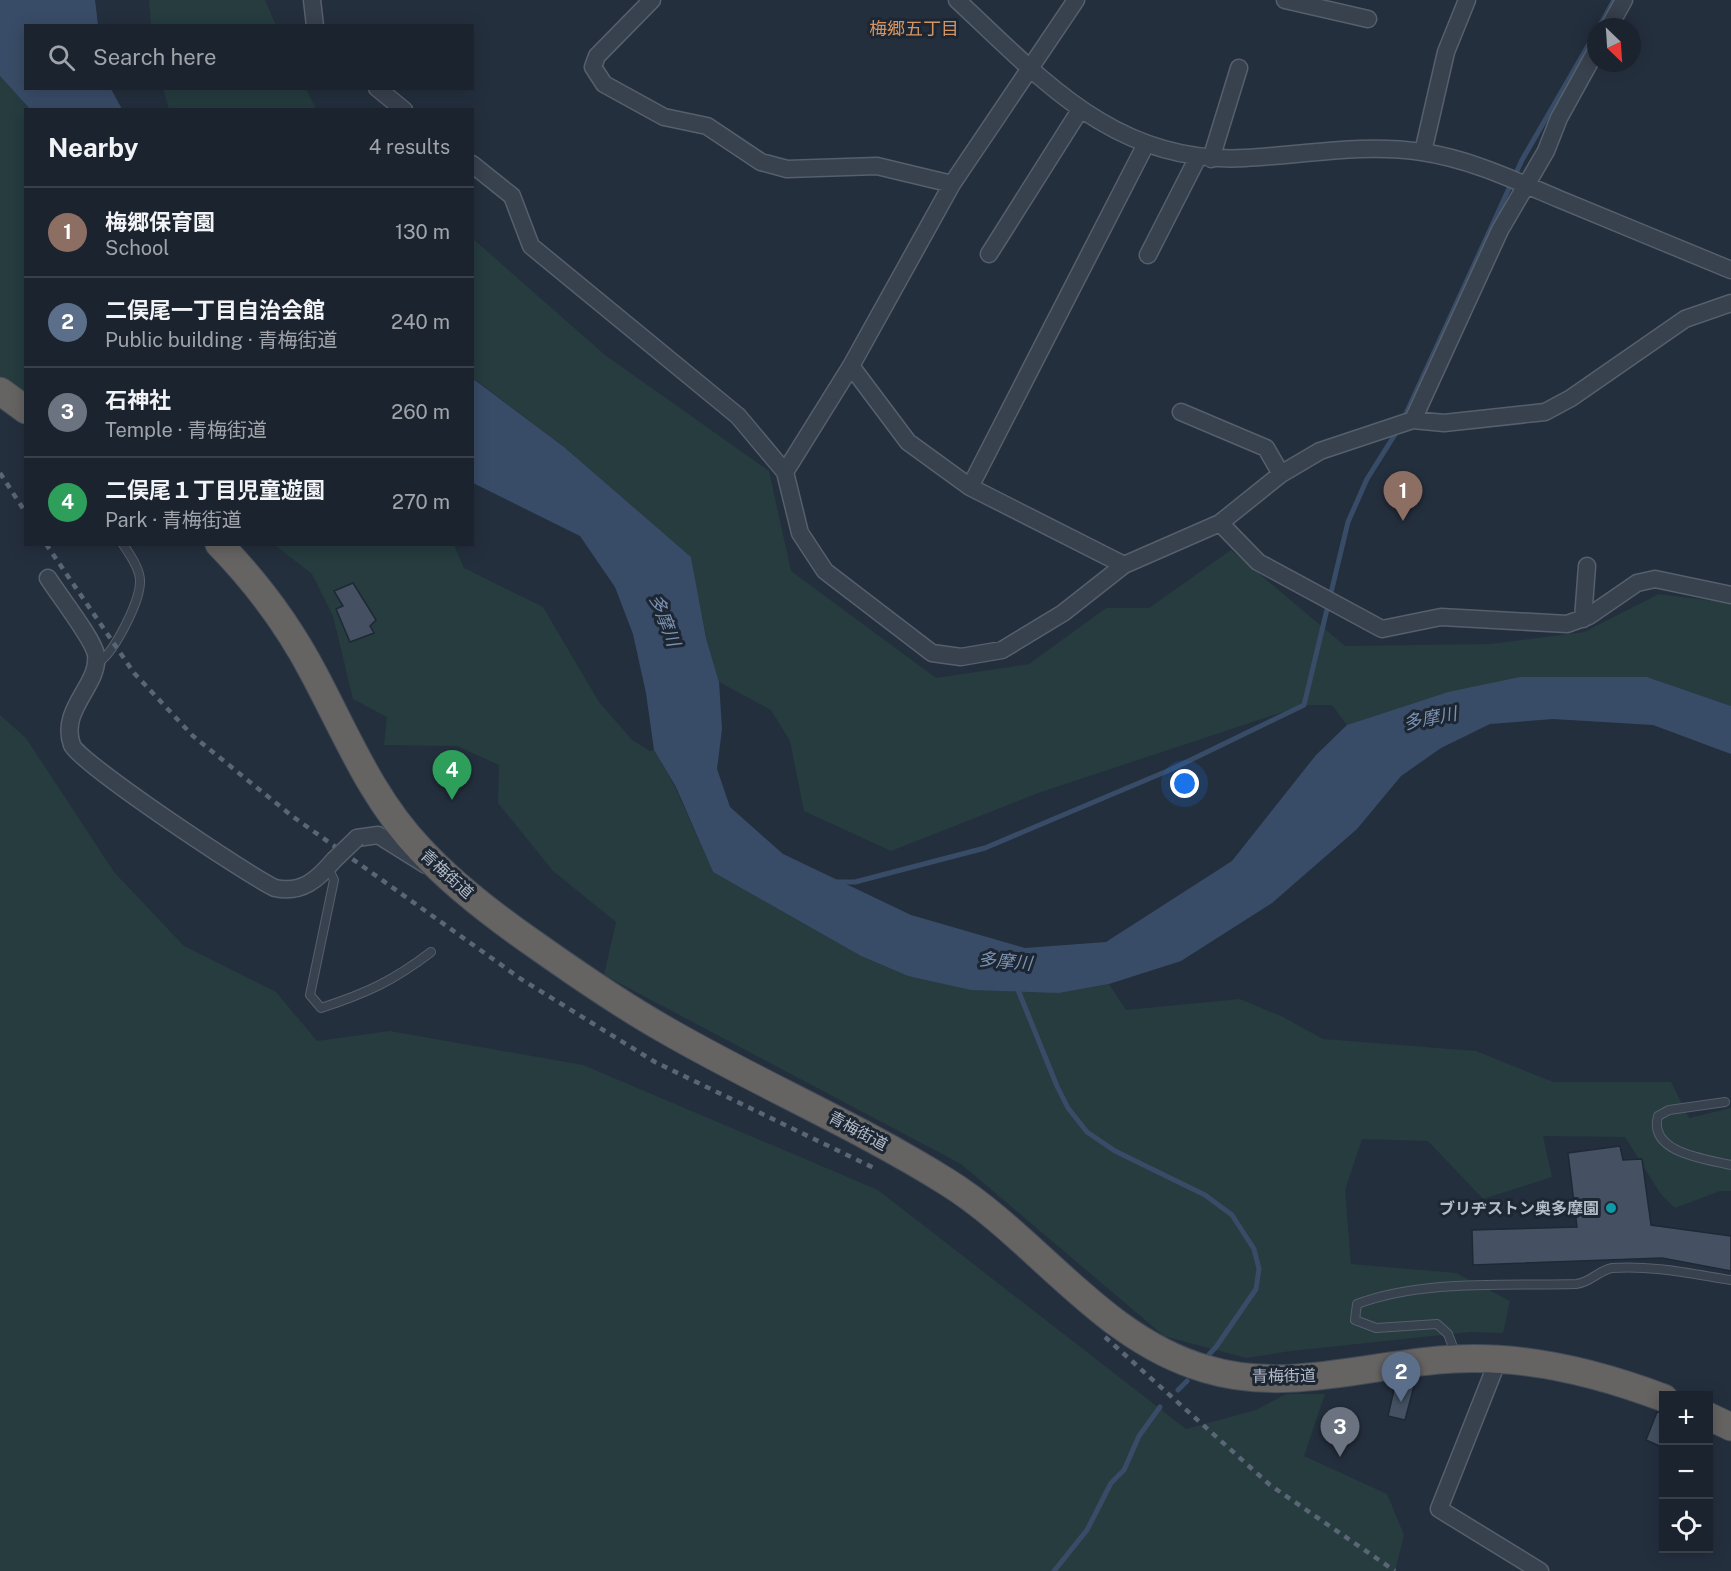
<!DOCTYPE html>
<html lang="en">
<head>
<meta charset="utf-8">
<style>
	:root { --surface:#1b232e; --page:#242b36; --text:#f1f3f6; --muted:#a0a4aa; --line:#39404a; --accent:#1a73e8 }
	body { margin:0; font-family:"Public Sans","Noto Sans JP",sans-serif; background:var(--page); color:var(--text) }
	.controls { position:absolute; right:18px; bottom:18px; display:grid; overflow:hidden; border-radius:0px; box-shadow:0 3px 15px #0003 }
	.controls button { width:54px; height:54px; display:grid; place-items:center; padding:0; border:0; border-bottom:2px solid var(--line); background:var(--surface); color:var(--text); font:30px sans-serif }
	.compass { position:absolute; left:1587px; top:18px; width:54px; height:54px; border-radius:50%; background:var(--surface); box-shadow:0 3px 15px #0003; rotate:155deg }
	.you { position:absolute; left:1185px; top:784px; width:21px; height:21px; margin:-15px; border:4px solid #fff; border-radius:50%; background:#1a73e8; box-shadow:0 0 0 9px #1a73e833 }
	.badge { display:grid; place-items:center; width:39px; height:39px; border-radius:50%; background:var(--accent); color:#fff; font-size:20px; font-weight:700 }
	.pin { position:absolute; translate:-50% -50px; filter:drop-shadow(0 2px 3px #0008) }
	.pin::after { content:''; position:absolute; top:32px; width:21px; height:18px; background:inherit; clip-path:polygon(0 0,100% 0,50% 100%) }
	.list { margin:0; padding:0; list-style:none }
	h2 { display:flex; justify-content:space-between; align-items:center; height:78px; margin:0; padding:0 24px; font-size:26px }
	h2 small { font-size:20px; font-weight:400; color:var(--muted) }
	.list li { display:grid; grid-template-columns:39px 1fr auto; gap:18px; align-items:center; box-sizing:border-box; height:90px; padding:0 24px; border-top:2px solid var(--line) }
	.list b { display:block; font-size:22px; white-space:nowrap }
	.list p { margin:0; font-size:20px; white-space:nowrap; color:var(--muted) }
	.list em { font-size:20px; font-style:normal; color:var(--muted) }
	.icon { flex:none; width:33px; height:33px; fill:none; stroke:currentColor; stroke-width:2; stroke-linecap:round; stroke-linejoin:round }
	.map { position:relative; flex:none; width:1731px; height:1571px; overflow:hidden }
	.search { position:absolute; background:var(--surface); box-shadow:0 3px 15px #0003; left:24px; top:24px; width:450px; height:66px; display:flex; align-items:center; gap:15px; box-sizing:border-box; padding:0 21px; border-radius:0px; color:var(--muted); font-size:22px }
	.panel { position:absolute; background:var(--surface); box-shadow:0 3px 15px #0003; left:24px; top:108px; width:450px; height:438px; border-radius:0px }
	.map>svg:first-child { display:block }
</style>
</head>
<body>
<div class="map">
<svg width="1731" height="1571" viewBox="0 0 1731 1571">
	<rect width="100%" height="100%" fill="#242f3e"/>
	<path fill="#263c3f" d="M 149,0 L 265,0 L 276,25 L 151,25 Z
		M 0,76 L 30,109 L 26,110 L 25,392 L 10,385 L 0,376 Z
		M 163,89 L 306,89 L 316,109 L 169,109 Z
		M 472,238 L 605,355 L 769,471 L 791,571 L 936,678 L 1029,664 L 1106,608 L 1149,608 L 1231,550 L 1345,646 L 1490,644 L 1584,632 L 1659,594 L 1731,603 L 1731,706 L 1647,677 L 1448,692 L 1347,725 L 1332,705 L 1304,705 L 1038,793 L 891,851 L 804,811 L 790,741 L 771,710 L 719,682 L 706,638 L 691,557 L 564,447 L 473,378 Z
		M 275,545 L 454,545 L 464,568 L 543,607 L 599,702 L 632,740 L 650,751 L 654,750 L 675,787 L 713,872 L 861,956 L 908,976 L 1059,993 L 1109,984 L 1126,1010 L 1240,999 L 1283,1017 L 1323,1039 L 1476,1051 L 1553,1082 L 1671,1082 L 1689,1118 L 1731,1108 L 1731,1191 L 1720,1191 L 1675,1208 L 1660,1193 L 1625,1137 L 1543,1136 L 1552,1177 L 1483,1199 L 1428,1141 L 1362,1139 L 1345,1190 L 1351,1264 L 1456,1273 L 1510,1301 L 1503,1333 L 1470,1332 L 1291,1351 L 1246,1358 L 1164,1336 L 961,1164 L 604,975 L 616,922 L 553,871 L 498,803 L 499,765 L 457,746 L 384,745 L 387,717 L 353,699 L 333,616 L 312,574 Z
		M 0,715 L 26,738 L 114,872 L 184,946 L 276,992 L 317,1041 L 390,1031 L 583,1065 L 878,1190 L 1186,1429 L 1256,1410 L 1286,1394 L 1325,1394 L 1304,1456 L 1387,1494 L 1404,1535 L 1395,1571 L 0,1571 Z"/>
	<path fill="#394c67" d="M 0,0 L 95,0 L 98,25 L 26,26 L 26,88 L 111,89 L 122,109 L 30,109 L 0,76 Z
		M 472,378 L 564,447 L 691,557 L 706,638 L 719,682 L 722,729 L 717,769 L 730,807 L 783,854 L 911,915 L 1025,948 L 1106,942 L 1232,861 L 1316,755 L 1347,725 L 1448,692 L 1520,677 L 1647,677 L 1731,706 L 1731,754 L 1653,725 L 1553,719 L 1490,724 L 1441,748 L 1401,776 L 1357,829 L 1272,903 L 1181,961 L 1109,984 L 1059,993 L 971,990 L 908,976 L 861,956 L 713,872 L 676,787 L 654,750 L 646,693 L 633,634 L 615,587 L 580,536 L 473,483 Z"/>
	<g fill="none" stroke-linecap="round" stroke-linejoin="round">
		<path stroke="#394c67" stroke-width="5" d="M 1599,27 L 1614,0
			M 1403,420 L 1522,160 L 1596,32
			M 834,882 L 855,882 L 985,848 L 1172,769 L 1304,705 L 1348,522 L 1367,479 L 1399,428
			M 1016,985 L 1057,1086 L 1068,1108 L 1087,1132 L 1115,1151 L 1205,1195 L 1232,1215 L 1254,1249 L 1259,1269 L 1256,1289 L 1216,1347 L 1204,1360
			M 1178,1390 L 1187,1381
			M 1054,1571 L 1087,1530 L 1111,1483 L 1124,1470 L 1139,1436 L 1160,1407"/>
	</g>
	<path fill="#455162" stroke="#1f2835" stroke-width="1.5" d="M 353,583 L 376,620 L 370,626 L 374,633 L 350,642 L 336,609 L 343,606 L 334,591 Z
		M 1620,1146 L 1623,1160 L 1642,1159 L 1651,1225 L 1731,1236 L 1731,1271 L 1662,1258 L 1473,1265 L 1472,1230 L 1577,1227 L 1568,1153 Z
		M 1396,1381 L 1414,1386 L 1405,1420 L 1388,1416 Z
		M 1657,1412 L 1664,1413 L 1664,1448 L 1646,1440 Z"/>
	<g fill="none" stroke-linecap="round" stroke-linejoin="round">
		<g stroke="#565f6c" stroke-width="10">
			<path id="service" d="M 96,664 C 113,656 139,603 140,583 C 141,570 130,555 123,544
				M 328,868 L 334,880 L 310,995 L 321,1008 C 367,993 393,981 431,952
				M 1725,1102 L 1669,1110 L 1658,1116 C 1648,1153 1706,1159 1731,1165
				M 1456,1355 L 1448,1334 L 1437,1324 L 1376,1328 L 1355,1320 L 1357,1304 C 1423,1279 1506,1286 1576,1284 C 1590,1283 1599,1270 1612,1268 C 1652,1265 1692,1274 1731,1280"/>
		</g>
		<g stroke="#565f6c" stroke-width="19">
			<path id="minor" d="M 312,0 L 315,26
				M 652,0 L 597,56 L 593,67 L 604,84 L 664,117 L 707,126 L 761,162 L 787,169 L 877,166 L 952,184
				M 957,0 C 1043,80 1116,165 1245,158 C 1304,155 1363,143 1422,152 C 1470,159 1514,180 1559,199 C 1616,223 1674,246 1731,270
				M 1285,0 L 1368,19
				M 1609,27 L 1624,0
				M 377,88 L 404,110
				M 1423,152 L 1446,52 L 1467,0
				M 1211,159 L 1239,68
				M 472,164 L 512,196 L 531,246 L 738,416 L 785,472 L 800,533 L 825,571 L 932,653 L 961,657 L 1002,650 L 1063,613 L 1124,565 L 1220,523 L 1281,474 L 1320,451 L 1413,420 L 1444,423 L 1545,412 L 1571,398 L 1685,319 L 1731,303
				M 989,254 L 1080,110
				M 1148,255 L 1198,157
				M 851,366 L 908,442 L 970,487 L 1124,565
				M 1181,412 L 1266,448 L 1281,474
				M 1413,420 L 1500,230 L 1546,151 L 1559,118 L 1596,51
				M 785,472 L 851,366 L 952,184 L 1076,0
				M 970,487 L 1146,144
				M 1220,523 L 1258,562 L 1382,629 L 1441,617 L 1567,624 L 1589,616 L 1637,583 L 1655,579 L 1731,595
				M 48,578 C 58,594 94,640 96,655 C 100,685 59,709 72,745 C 78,762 249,876 275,888 C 302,894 318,879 334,860
				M 1583,619 L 1587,566
				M 357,838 L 378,835 L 426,865
				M 1498,1360 L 1439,1509 L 1540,1571"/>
		</g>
		<g stroke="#434c59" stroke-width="29">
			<path id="trunk" d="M 0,391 L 26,410
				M 219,544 C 257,583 289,626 314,674 C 346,734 372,799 420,849 C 454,886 495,917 537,946 C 578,975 620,1004 664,1029 C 757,1083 856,1125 947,1182 C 1037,1238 1101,1339 1206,1369 C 1288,1394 1371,1363 1454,1359 C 1524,1355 1598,1373 1664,1398
				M 1708,1416 L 1731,1427"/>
		</g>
		<use href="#service" stroke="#38414e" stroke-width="8"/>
		<use href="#minor" stroke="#38414e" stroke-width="16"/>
		<use href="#trunk" stroke="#656462" stroke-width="27"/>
		<path stroke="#5a6575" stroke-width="4.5" stroke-dasharray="6 6" stroke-linecap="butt" d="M 0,473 L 26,513
			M 46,544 L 134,673 L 193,736 L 292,816 L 521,979 L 655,1062 L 876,1169
			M 1105,1337 L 1270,1485 L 1395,1571"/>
		<g stroke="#565f6c" stroke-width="19" stroke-linecap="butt">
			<path id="minor-bridge" d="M 334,860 L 357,838"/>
		</g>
		<use href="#minor-bridge" stroke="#38414e" stroke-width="16"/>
	</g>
	<circle fill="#0f9aa8" stroke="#1d2633" stroke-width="2" cx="1611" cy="1208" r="6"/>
	<g text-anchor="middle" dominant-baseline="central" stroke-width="6" stroke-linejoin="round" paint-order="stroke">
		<g font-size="16" fill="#b4bcc9" stroke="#1d2633">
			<text transform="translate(447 874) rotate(42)">青梅街道</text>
			<text transform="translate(858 1131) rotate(28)">青梅街道</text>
			<text transform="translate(1284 1376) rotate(-1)">青梅街道</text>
		</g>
		<g font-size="16" font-weight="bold" fill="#b4bcc9" stroke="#1d2633" text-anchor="end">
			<text x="1599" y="1208">ブリヂストン奥多摩園</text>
		</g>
		<g font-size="18" fill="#d59563" stroke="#1d2633">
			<text x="914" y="28">梅郷五丁目</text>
		</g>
		<g font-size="18" font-style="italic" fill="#7c92b1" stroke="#1d2633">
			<text transform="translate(665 620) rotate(69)">多摩川</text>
			<text transform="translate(1430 718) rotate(-11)">多摩川</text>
			<text transform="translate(1005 961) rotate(5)">多摩川</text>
		</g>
	</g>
</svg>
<div class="controls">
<button>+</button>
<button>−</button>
<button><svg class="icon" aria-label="locate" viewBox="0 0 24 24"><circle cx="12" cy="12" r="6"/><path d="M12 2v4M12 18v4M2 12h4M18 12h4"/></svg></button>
</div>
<svg class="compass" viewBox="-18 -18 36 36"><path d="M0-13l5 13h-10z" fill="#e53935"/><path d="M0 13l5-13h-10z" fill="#a0a4aa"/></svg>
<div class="you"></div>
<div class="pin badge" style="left:1403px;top:521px;background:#8d6e63">1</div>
<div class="pin badge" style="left:1401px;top:1402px;background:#5c6f8a">2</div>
<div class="pin badge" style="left:1340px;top:1457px;background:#6b7280">3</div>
<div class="pin badge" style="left:452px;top:800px;background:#2e9e5b">4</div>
<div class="search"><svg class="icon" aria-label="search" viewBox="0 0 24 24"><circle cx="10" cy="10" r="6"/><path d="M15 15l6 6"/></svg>Search here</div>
<section class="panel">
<h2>Nearby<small>4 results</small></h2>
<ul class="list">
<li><span class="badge" style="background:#8d6e63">1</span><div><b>梅郷保育園</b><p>School</p></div><em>130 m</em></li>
<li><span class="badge" style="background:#5c6f8a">2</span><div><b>二俣尾一丁目自治会館</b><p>Public building · 青梅街道</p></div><em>240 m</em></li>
<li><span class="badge" style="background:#6b7280">3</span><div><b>石神社</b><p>Temple · 青梅街道</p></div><em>260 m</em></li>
<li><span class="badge" style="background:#2e9e5b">4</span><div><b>二俣尾１丁目児童遊園</b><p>Park · 青梅街道</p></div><em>270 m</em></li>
</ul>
</section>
</div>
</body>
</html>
